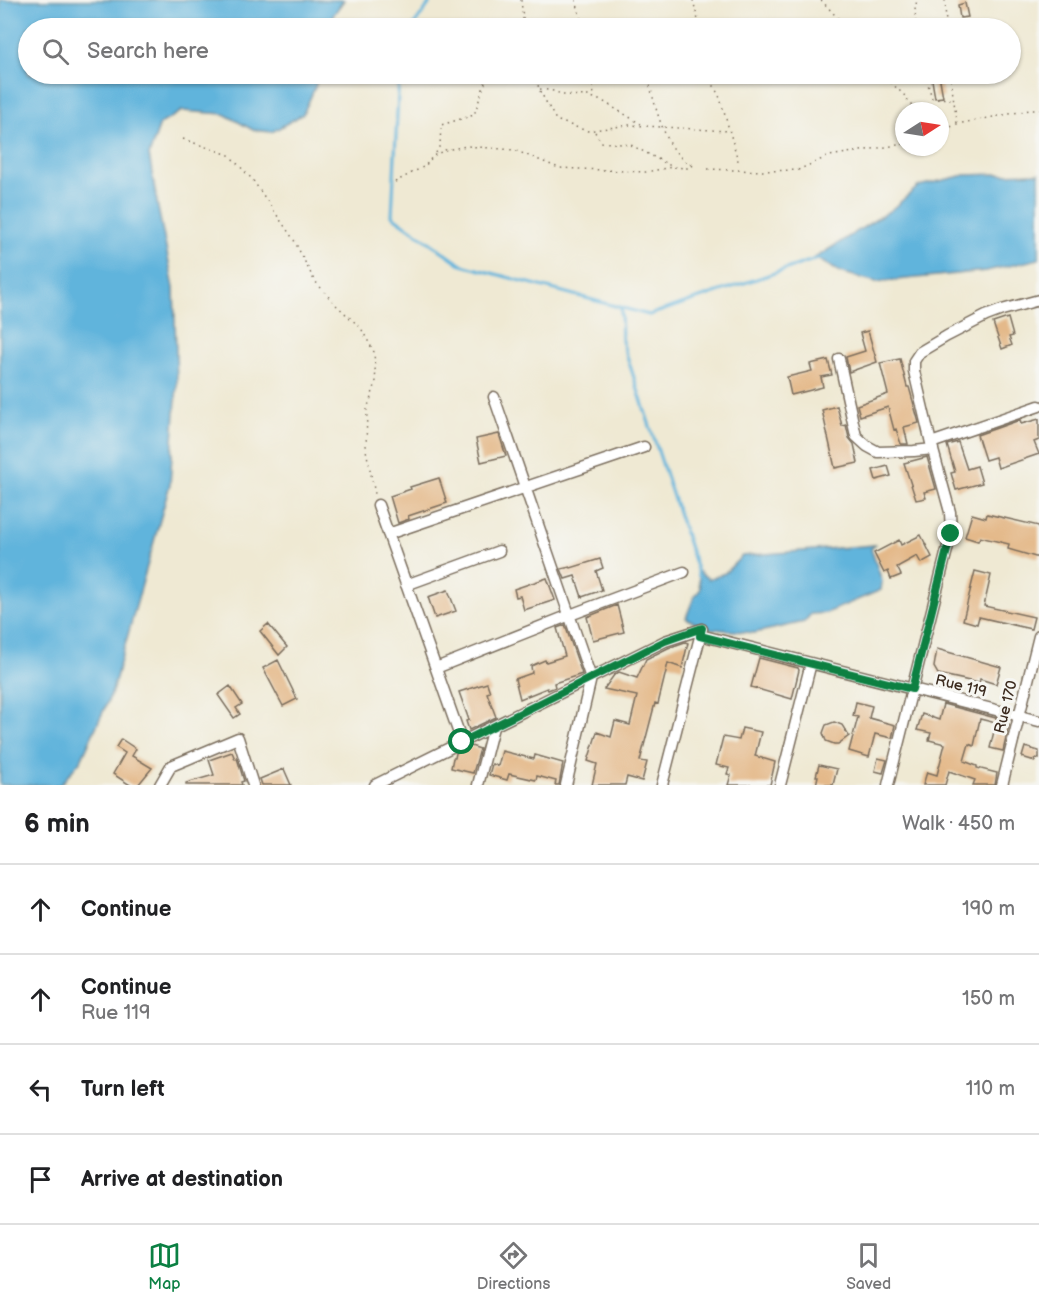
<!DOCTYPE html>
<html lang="en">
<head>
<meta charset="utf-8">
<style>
	:root { --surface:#fff; --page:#f2f2f2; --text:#202124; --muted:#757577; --line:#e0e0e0; --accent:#0b8043 }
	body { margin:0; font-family:"Balsamiq Sans",sans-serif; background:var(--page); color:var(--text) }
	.compass { position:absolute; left:895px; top:102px; width:54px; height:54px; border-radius:50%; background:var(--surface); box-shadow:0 2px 4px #0004; rotate:78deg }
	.stop { position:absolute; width:18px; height:18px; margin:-14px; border:4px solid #0b8043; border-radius:50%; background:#fff }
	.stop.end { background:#0b8043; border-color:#fff; box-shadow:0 2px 6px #0008 }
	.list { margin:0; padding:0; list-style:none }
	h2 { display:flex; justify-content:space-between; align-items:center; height:78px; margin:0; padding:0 24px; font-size:26px }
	h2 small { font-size:20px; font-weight:400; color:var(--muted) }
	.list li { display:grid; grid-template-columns:39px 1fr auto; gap:18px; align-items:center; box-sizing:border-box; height:90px; padding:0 24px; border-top:2px solid var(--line) }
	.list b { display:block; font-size:22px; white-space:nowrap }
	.list p { margin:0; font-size:20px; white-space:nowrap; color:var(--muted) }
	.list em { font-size:20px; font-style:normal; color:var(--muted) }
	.icon { flex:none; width:33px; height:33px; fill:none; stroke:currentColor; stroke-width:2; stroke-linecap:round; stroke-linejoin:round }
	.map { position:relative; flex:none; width:1039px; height:785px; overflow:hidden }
	.search { position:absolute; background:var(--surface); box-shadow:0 2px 4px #0004; left:18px; right:18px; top:18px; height:66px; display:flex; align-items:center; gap:15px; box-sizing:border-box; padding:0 21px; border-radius:33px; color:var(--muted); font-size:22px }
	.sheet { height:438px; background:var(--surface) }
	nav { display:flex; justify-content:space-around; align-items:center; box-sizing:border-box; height:84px; border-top:2px solid var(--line); background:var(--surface); font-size:16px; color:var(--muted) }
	nav a { display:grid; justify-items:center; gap:3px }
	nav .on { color:var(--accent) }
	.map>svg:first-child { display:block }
</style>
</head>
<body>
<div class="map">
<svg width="1039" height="785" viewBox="0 0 1039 785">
	<rect width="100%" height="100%" fill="#f6f6f2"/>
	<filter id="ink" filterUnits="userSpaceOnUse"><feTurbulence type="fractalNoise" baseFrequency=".0167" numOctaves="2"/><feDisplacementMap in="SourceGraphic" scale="12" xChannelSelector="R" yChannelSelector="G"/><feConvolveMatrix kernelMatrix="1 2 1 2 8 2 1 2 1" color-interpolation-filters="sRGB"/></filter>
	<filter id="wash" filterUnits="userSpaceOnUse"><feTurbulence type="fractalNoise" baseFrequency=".008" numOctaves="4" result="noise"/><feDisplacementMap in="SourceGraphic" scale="24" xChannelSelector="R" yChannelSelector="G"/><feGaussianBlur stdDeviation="1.35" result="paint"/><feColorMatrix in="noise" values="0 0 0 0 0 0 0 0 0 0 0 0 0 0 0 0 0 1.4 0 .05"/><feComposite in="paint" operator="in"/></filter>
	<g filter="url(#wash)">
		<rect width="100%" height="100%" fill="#efe9d3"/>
		<path fill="#60b4dc" stroke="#4e6f7d" stroke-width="1.5" d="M 0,0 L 344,0 L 324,28 L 28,28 L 28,74 L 317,74 L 316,85 L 303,114 L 272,132 L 253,130 L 224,114 L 182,111 L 160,124 L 149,155 L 158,208 L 174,288 L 177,384 L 170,484 L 112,692 L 81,760 L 60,785 L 0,785 Z
			M 1039,173 L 1039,259 L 986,271 L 876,282 L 840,272 L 815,258 L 891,210 L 919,186 L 965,175 Z
			M 875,545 L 871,549 L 882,581 L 881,590 L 826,613 L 811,614 L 804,622 L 754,633 L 705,628 L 686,618 L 694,597 L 700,590 L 698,571 L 709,579 L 725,573 L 742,556 Z"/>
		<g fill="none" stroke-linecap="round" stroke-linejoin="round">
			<path stroke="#60b4dc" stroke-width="3" d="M 412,28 L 432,0
				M 399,74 L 392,216 L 462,265 L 649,315 L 819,258
				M 621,307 L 622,341 L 699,576"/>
		</g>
		<g id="blocks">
			<path fill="#e4b98a" d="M 965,3 L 968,17 L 960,18 L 958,5 Z
				M 931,74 L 939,74 L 943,97 L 935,98 Z
				M 1008,318 L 1013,336 L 1009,337 L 1012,345 L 1002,349 L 993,323 Z
				M 868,331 L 877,362 L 849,372 L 846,357 L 865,351 L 860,333 Z
				M 900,359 L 907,387 L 909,387 L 919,423 L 904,427 L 908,444 L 901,444 L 896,429 L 894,430 L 888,407 L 860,416 L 857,405 L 888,394 L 880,363 Z
				M 828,360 L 832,375 L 821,377 L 823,387 L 791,395 L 787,377 L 812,371 L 810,364 Z
				M 837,406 L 842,426 L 846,425 L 849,438 L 854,444 L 858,463 L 835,468 L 822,410 Z
				M 1039,419 L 1039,440 L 1034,442 L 1039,454 L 998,468 L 995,457 L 985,460 L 977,435 L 1020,420 L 1021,424 Z
				M 499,434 L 506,456 L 481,462 L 476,439 Z
				M 958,442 L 967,469 L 977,466 L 982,483 L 956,490 L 951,473 L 955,472 L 947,445 Z
				M 927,457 L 936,489 L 924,492 L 926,498 L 916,500 L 904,463 Z
				M 888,466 L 891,476 L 876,480 L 873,470 Z
				M 439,478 L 447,503 L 408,516 L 409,519 L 398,523 L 390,496 L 411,489 L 410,487 Z
				M 972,514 L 986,518 L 987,514 L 1039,526 L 1039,558 L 1008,549 L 1009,544 L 980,537 L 978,541 L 965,537 Z
				M 921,535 L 932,557 L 921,563 L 917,556 L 897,567 L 901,575 L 891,579 L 888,571 L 884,573 L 874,553 L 899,540 L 901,545 Z
				M 600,559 L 603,568 L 596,571 L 602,590 L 582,597 L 575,576 L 565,579 L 561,569 L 570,567 L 571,568 Z
				M 975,571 L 991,575 L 984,606 L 1034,617 L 1031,629 L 979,617 L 977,624 L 963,620 Z
				M 547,578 L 555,600 L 524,610 L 520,596 L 516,597 L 514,589 Z
				M 448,590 L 456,611 L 435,618 L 428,597 Z
				M 617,605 L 624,632 L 593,640 L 587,617 Z
				M 268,624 L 287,647 L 279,655 L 260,631 Z
				M 565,625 L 582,674 L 554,683 L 555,687 L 553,688 L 548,690 L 547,688 L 520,699 L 515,679 L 532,673 L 531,666 L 545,660 L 546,662 L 565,656 L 557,628 Z
				M 685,642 L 688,643 L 682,668 L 668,663 L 658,704 L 655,703 L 640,761 L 647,762 L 642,781 L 627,777 L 625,785 L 592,785 L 597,764 L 588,761 L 597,732 L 611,737 L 615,721 L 630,725 L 637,696 L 604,689 L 614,675 L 619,672 L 637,678 L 646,659 L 668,648 Z
				M 937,649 L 1001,667 L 996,684 L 980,679 L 979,683 L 938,674 L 934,667 Z
				M 759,658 L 798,668 L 799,670 L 792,699 L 751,687 Z
				M 278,660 L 297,699 L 283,706 L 263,668 Z
				M 487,683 L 490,692 L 487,693 L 496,717 L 469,730 L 466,721 L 469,720 L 459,692 Z
				M 230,686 L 242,704 L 236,708 L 240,714 L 234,718 L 218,695 Z
				M 856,702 L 872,706 L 869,718 L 895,725 L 892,738 L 875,734 L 869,757 L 849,751 L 858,717 L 853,716 Z
				M 943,704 L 1007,721 L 1009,725 L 1003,751 L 990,748 L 996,723 L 980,719 L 974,746 L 969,744 L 964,761 L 977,766 L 977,768 L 997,773 L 995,785 L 973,785 L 975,780 L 949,771 L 945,785 L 923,785 L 927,772 L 937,775 L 945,744 L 929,740 L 931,733 L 917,730 L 922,714 L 939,720 Z
				M 834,722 L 842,725 L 849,736 L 838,744 L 834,744 L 826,741 L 823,733 L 826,725 Z
				M 742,728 L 761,732 L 755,756 L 775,762 L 770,785 L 728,785 L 731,775 L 727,774 L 729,768 L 716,765 L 723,737 L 739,740 Z
				M 121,739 L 136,749 L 132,756 L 152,768 L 138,785 L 130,785 L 113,774 L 125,753 L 116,747 Z
				M 471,746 L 480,749 L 473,773 L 451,768 L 453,758 L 455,758 L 456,753 Z
				M 1025,747 L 1039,751 L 1039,759 L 1036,758 L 1035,761 L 1022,757 Z
				M 502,751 L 534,759 L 535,755 L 563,763 L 559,785 L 555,785 L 556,781 L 537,776 L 536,780 L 509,774 L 507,780 L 489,775 L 492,764 L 498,766 Z
				M 232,752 L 235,759 L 237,758 L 244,781 L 241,782 L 242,785 L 186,785 L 186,783 L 214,775 L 209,760 Z
				M 878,758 L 887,760 L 883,773 L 875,771 Z
				M 819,765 L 837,769 L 833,785 L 816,785 L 818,776 L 816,776 Z
				M 284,769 L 291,785 L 262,785 L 260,779 Z"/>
		</g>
	</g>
	<g filter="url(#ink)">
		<use href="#blocks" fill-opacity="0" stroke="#7a6d5d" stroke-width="1.5"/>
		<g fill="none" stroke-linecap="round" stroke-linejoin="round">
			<g stroke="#7a6d5d" stroke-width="13">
				<path id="minor" d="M 839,359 L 856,436 L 867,446 L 878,452 L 914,451 L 933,449
					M 494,397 L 591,678 L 566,785
					M 931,443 L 1039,406
					M 378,505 L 462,742
					M 388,534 L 644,447
					M 406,585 L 499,551
					M 700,635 L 1039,721
					M 436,668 L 570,615 L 684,572
					M 160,785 L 171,766 L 238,738 L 253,785
					M 375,785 L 665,641 L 702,629
					M 478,785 L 493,727
					M 662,785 L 702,629
					M 780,785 L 811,663
					M 888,785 L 951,534 L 950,512 L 931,443 L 914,371 L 914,361 L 920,352 L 947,336 L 986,316 L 1002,310 L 1039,300
					M 1002,785 L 1039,636"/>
			</g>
			<path stroke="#7a6d5d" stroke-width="1.5" stroke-dasharray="1.5 4.5" stroke-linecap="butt" d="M 521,0 L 524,28
				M 576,0 L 583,28
				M 693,0 L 700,28
				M 821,0 L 847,28
				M 945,0 L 946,28
				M 916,28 L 915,10 L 917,0
				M 534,74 L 540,91 L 556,120 L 587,131 L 629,125 L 728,131
				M 586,74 L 591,75
				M 592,74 L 594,97
				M 647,74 C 654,100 664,155 693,165
				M 710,74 L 712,82 L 720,98 L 739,164
				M 882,74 L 904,95 L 915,111
				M 925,74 L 932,98 L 952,99
				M 950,74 L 957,123
				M 540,89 L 554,91 L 563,95 L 589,96 L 604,102 L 641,124
				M 595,132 L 601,142 L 631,145 L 671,166
				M 940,132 L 957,124 L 1030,110 L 1039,110
				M 183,139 L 229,155 L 252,179 L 294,240 L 314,280 L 335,304 L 361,328 L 374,352 L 376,383 L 367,409 L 366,450 L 375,494
				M 436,153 L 440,145 L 441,125 L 474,115 L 488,74
				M 708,169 L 762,171 L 798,170 L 829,156 L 904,144
				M 395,182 L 425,166 L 433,156 L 445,150 L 467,146 L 514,150 L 559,168 L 646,172 L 672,167 L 687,168 L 694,165"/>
			<use href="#minor" stroke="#fff" stroke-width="10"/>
		</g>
	</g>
	<g fill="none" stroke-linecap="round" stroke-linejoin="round" filter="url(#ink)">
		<path stroke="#0b8043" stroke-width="8" d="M 462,742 L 665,641 L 702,628 L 700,636 L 912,689 L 951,534"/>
	</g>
	<g text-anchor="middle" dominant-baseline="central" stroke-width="6" stroke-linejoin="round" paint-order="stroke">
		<g font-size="15" fill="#3b2a1e" stroke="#f6f6f2">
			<text transform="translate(961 686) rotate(14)">Rue 119</text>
			<text transform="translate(1006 707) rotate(-76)">Rue 170</text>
		</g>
	</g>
</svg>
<svg class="compass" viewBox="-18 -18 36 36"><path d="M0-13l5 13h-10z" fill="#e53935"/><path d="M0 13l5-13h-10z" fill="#757577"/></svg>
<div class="stop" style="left:462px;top:742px"></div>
<div class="stop end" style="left:951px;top:534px"></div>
<div class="search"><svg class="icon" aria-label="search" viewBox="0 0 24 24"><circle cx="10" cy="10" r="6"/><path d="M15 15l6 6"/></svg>Search here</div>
</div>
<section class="sheet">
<h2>6 min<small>Walk · 450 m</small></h2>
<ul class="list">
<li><svg class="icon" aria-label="ahead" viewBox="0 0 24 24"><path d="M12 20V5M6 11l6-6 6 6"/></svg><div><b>Continue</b></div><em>190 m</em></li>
<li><svg class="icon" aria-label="ahead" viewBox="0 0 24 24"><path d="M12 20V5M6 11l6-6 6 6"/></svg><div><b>Continue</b><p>Rue 119</p></div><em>150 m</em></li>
<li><svg class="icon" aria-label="left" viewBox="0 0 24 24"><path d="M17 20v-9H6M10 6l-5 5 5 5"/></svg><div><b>Turn left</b></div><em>110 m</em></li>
<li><svg class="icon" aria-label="arrive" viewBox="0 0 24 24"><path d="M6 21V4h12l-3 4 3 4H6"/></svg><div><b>Arrive at destination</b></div></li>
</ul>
</section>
<nav>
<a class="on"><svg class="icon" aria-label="map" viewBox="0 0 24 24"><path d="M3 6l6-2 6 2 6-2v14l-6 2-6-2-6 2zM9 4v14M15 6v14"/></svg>Map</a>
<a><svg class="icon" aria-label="directions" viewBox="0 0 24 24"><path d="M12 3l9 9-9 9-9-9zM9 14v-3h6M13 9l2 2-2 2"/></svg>Directions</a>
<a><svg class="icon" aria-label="saved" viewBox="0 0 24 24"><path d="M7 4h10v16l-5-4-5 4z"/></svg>Saved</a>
</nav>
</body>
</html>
